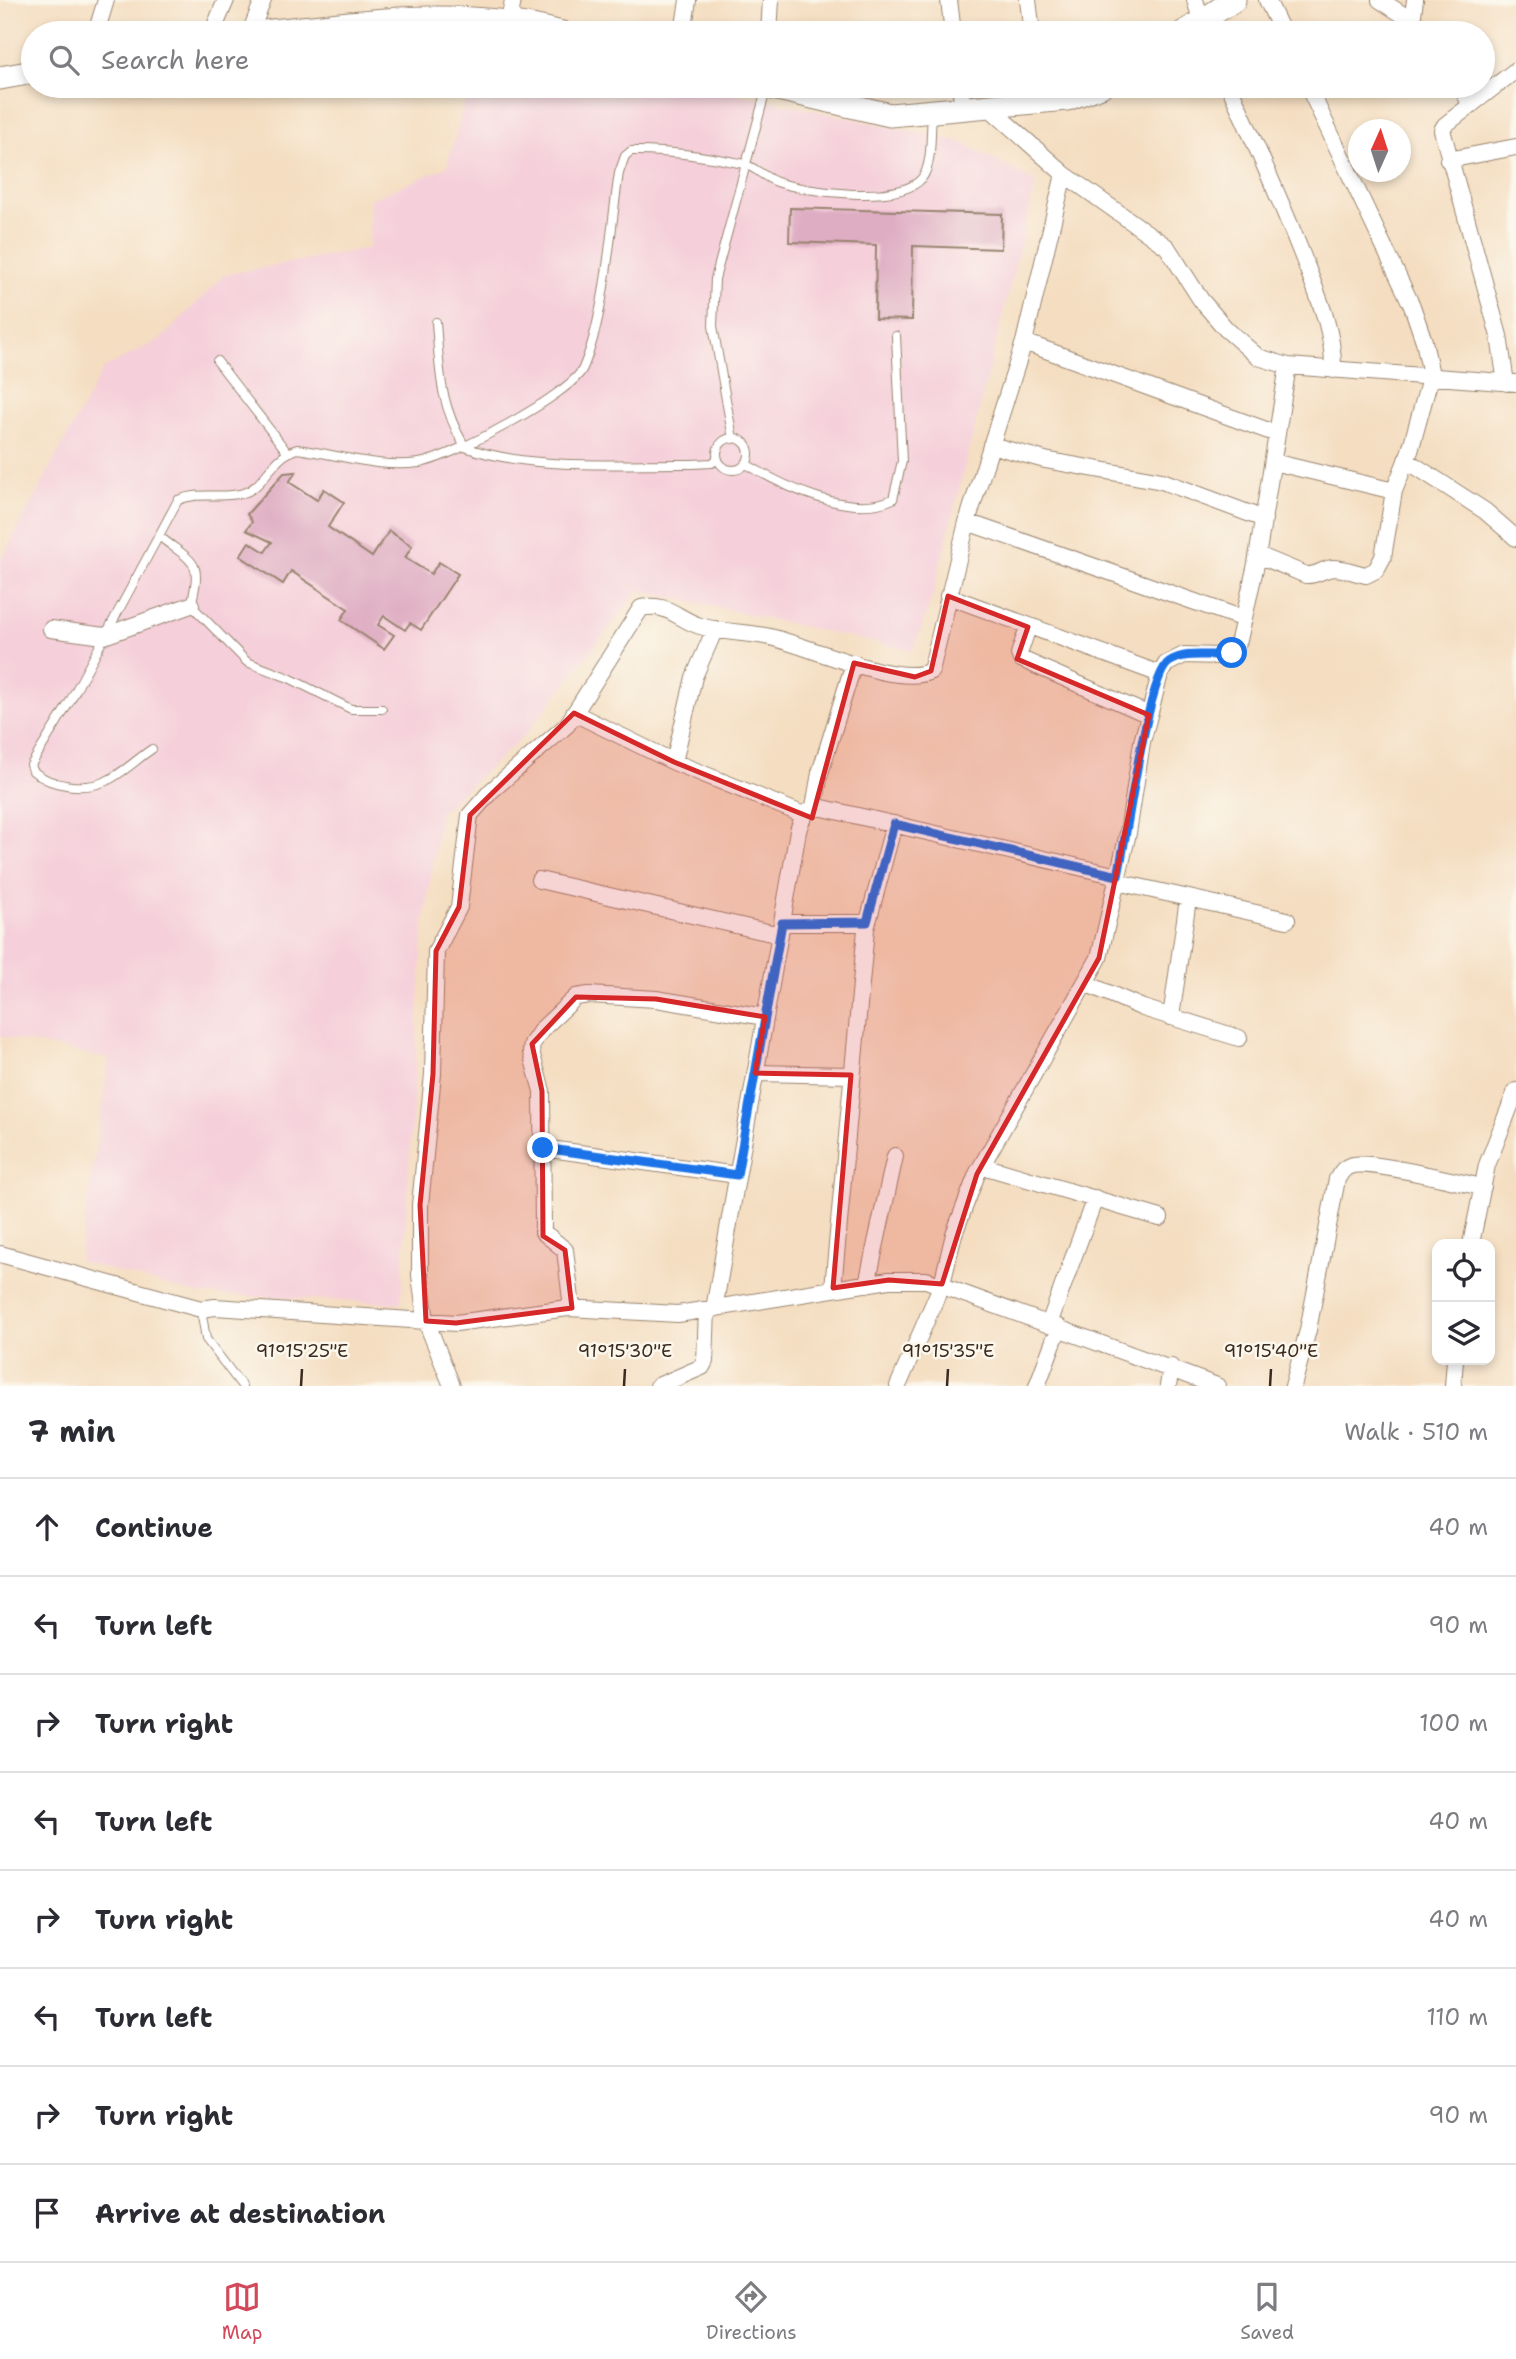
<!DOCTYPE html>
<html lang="en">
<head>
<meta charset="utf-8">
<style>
	:root { --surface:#fff; --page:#f7f7f7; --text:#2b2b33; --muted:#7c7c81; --line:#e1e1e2; --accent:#d1495b }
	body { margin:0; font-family:"Shantell Sans",sans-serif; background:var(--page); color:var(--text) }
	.controls { position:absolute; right:21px; bottom:21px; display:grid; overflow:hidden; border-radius:14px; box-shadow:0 4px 10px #0003 }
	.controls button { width:63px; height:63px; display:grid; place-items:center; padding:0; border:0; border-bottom:2px solid var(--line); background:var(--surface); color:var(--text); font:35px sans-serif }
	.compass { position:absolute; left:1348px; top:119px; width:63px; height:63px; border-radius:50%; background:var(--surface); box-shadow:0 4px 10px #0003; rotate:3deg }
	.stop { position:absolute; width:21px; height:21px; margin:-16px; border:5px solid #1a73e8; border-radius:50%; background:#fff }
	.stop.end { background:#1a73e8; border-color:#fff; box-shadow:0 2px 7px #0008 }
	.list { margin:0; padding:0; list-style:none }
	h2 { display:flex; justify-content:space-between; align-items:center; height:91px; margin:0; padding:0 28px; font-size:30px }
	h2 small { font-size:23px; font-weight:400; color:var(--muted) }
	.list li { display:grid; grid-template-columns:46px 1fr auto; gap:21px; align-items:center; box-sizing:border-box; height:98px; padding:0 28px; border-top:2px solid var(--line) }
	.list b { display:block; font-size:26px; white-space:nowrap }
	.list em { font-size:23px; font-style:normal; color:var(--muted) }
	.icon { flex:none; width:38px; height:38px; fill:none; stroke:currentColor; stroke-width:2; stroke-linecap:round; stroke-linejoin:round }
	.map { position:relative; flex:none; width:1516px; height:1386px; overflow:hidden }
	.search { position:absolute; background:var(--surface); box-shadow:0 4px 10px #0003; left:21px; right:21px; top:21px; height:77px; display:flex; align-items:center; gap:18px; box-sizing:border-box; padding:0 24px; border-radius:38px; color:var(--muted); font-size:26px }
	.sheet { height:875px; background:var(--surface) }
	nav { display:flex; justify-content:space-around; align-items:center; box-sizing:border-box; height:98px; border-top:2px solid var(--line); background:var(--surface); font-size:19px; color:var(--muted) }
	nav a { display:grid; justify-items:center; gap:4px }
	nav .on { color:var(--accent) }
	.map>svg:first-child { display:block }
</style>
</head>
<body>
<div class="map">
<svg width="1516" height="1386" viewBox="0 0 1516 1386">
	<rect width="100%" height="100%" fill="#fbf7ec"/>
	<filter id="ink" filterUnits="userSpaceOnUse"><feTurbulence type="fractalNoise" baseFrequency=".0143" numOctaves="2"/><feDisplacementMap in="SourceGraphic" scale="14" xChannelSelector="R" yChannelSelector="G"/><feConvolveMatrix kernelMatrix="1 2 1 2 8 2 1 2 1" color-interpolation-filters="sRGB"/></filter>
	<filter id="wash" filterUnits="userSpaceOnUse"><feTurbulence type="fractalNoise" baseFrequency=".00686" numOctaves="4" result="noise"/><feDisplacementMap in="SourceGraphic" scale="28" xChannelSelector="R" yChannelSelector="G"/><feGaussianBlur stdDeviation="1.57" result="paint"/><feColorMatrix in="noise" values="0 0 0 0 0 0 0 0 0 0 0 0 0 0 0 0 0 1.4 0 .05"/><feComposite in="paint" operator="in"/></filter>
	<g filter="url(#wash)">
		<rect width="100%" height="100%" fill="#f4ddc0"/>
		<path fill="#f5cfda" d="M 469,86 L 701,86 L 961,142 L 1036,183 L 932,597 L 913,651 L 639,590 L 526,734 L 440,812 L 423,933 L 401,1303 L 196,1294 L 79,1261 L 109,1059 L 0,1036 L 0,562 L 103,369 L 161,339 L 224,275 L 369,248 L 370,199 L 447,167 Z"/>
		<g id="blocks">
			<path fill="#dfadc3" d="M 790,208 L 1002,214 L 1001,249 L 913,246 L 912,320 L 875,319 L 876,245 L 789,242 Z
				M 296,472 L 289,482 L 317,500 L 324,489 L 344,502 L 328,527 L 372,557 L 389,531 L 412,546 L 405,558 L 431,574 L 439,562 L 458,574 L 421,630 L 410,623 L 405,630 L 384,616 L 378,625 L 394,635 L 384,649 L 341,620 L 348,609 L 291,571 L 283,584 L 240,556 L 249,542 L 265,552 L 272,542 L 246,530 L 252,522 L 247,514 L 284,473 Z"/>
		</g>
	</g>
	<g filter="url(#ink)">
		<use href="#blocks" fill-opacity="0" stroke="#98846f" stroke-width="2"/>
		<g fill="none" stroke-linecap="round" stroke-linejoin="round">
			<g stroke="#98846f" stroke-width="10">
				<path id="lane" d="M 436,322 C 440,373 439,402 465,447 C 530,471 622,463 692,464 L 712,463 L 717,459
					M 217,361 L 287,452
					M717 454a16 16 0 1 1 32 0a16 16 0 1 1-32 0Z
					M 733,439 L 713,326 L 715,279 L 766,90
					M 746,464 C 783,486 850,519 893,499 L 902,461 L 896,336
					M 159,536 C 194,564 203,559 191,605 L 247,662 L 289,678 L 351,709 L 382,709
					M 152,749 C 138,758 122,774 106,781 C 84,791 50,786 33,771 L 31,765 L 69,703 L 178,500 C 200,491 221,499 243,493 C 264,488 271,457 297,449 C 336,454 380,469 419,463 C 449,459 572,394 583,368 C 606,314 610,231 619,173 L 625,156 L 631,151 C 664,150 712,157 744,164 C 755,167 765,178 777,182 C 806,192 901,205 922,178 C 933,164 930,132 932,115
					M 201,1309 L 206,1339 L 242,1386"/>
			</g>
			<g stroke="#98846f" stroke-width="18">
				<path id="street" d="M 949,0 L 953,33
					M 1028,0 L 1032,33
					M 1195,0 L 1205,33
					M 1267,0 L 1283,33
					M 1380,0 L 1431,33
					M 509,22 L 513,0
					M 1412,22 L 1415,0
					M 96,33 L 106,0
					M 212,33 L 226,0
					M 250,33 L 263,0
					M 683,33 L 688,0
					M 769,33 L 771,0
					M 960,86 L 963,107
					M 1229,86 C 1255,143 1280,199 1303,257 C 1317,294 1334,330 1333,370
					M 1461,86 L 1470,104
					M 985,104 L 1064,174 L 1167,247 L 1201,300 L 1226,329 L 1258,357 L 1288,366 L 1516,383
					M 1448,160 L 1516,147
					M 1024,342 L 1277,434
					M 1506,383 L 1499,336 L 1442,130 L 1445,125 L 1516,70
					M 991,445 L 1045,460 L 1162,481 L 1264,519
					M 1406,460 L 1485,511 L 1516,538
					M 1273,462 L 1394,491
					M 967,522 L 1244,619
					M 1258,555 L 1306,575 C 1317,576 1322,569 1333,568 C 1345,568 1354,573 1366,575 L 1376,570 L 1383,557 L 1394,491 L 1410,451 L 1431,375 L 1424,341 L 1412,306 L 1308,86
					M 948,596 L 1160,674
					M 1028,627 L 1019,654 L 1021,659 L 1149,715
					M 51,629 L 104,636 L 191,605
					M 574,713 L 674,762 L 804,815
					M 674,762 L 694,677 L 715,629
					M 814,807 L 820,773 L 854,663
					M 539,880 L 780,935
					M 1117,882 L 1287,920
					M 782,923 L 867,923
					M 1085,983 L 1143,1008 L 1239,1038
					M 1171,1017 L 1188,899
					M 755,1073 L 851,1075
					M 543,1148 L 737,1175
					M 983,1166 L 1160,1218
					M 1471,1244 L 1487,1165 L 1516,1091
					M 0,1254 L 201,1309 L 215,1307 L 456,1323 L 568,1308 L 678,1314 L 889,1280 L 926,1280 L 1217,1386
					M 867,1284 L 895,1156
					M 833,1288 L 866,929 L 894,824
					M 572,1308 L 565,1250 L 543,1232 L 542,1091 L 531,1052 L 532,1044 L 542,1029 L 576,997 L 589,995 L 656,999 L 765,1017
					M 714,1309 L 798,831 C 802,816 807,807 823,808 L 1118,876
					M 1049,1324 L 1095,1198
					M 452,1386 L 426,1321 L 420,1275 L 420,1205 L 433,1074 L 436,951 L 459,907 L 470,815 L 491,791 L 567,725 L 641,608 C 668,602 677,619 700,626 C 723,633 747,632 770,637 C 807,645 898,688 931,671 L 967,522 L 1024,342 L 1064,174
					M 658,1386 L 702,1367 L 705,1361 L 707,1310
					M 898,1386 L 942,1284 L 954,1234 L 977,1174 L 1099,958 L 1128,833 L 1142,742 L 1160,674 L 1166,664 L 1184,655 L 1220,656 L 1232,653 L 1239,640 L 1256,564 L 1288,366
					M 1037,1386 L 1059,1327
					M 1168,1386 L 1171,1367
					M 1293,1386 L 1308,1330 L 1337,1179 C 1342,1171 1344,1167 1353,1165 C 1375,1161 1456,1182 1483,1187
					M 1453,1386 L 1455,1360"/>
			</g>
			<g stroke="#98846f" stroke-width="25">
				<path id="secondary" d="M 253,33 C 356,23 460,5 562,33
					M 1183,33 L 1234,0
					M 0,78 L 33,72
					M 765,86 L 890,115 L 1067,99 L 1101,86"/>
			</g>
			<use href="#lane" stroke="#fff" stroke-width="8"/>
			<use href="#street" stroke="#fff" stroke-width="16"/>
			<use href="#secondary" stroke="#fff" stroke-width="23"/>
		</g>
	</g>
	<g fill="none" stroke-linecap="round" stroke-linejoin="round" filter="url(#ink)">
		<path stroke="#1a73e8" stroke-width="9" d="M 543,1148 L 737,1175 L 782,923 L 867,922 L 894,824 L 1118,876 C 1126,842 1147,676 1169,662 C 1190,649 1210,659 1232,653"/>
	</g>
	<path fill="#d62828" fill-opacity="0.2" stroke="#d62828" stroke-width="5" stroke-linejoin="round" d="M 948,596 L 1028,627 L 1017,659 L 1149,715 L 1099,958 L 977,1174 L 942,1284 L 889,1280 L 833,1288 L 851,1075 L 755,1073 L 765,1017 L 656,999 L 576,997 L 532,1044 L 542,1091 L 543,1236 L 565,1250 L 572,1308 L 456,1323 L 426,1321 L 420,1205 L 433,1074 L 436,951 L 459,907 L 470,815 L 574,713 L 674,762 L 812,818 L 854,663 L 915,677 L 931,671 Z"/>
	<path fill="none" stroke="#3b2a1e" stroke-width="2.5" d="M 301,1386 L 302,1369M 624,1386 L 625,1369M 947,1386 L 948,1369M 1270,1386 L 1271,1369"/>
	<g font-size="18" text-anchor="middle" fill="#3b2a1e" stroke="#fbf7ec" stroke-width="5" stroke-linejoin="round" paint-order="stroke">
		<text x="302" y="1357">91°15'25"E</text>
		<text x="625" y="1357">91°15'30"E</text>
		<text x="948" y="1357">91°15'35"E</text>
		<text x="1271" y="1357">91°15'40"E</text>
	</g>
</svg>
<div class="controls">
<button><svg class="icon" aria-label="locate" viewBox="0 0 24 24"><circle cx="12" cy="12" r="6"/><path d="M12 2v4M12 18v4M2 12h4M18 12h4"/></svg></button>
<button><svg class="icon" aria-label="layers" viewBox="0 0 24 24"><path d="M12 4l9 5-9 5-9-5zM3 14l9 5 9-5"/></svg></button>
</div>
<svg class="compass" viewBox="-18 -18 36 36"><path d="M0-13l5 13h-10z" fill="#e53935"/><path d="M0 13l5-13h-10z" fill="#7c7c81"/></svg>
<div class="stop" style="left:1232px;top:653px"></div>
<div class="stop end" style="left:543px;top:1148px"></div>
<div class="search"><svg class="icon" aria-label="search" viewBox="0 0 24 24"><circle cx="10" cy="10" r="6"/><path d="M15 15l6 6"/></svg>Search here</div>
</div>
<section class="sheet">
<h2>7 min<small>Walk · 510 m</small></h2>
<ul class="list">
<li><svg class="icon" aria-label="ahead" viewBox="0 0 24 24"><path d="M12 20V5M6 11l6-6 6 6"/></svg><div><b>Continue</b></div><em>40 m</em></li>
<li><svg class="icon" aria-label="left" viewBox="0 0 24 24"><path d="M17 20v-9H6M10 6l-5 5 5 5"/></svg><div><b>Turn left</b></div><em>90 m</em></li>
<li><svg class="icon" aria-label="right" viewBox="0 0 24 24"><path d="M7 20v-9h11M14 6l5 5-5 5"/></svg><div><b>Turn right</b></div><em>100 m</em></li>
<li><svg class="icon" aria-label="left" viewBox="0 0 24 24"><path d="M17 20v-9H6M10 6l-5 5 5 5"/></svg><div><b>Turn left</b></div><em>40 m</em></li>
<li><svg class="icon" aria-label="right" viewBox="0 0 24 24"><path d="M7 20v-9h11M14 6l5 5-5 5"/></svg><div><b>Turn right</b></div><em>40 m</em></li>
<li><svg class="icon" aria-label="left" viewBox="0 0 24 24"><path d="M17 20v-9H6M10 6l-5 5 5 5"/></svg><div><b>Turn left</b></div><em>110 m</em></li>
<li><svg class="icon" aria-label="right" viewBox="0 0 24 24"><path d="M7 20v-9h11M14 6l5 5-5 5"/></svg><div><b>Turn right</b></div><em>90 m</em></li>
<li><svg class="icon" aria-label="arrive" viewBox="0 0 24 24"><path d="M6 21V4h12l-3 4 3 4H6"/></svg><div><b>Arrive at destination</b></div></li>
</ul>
</section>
<nav>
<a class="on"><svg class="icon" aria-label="map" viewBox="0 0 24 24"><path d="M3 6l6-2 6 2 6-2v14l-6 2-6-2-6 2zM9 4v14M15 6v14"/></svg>Map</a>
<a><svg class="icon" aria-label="directions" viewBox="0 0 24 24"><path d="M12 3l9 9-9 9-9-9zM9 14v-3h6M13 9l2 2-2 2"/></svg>Directions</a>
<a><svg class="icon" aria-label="saved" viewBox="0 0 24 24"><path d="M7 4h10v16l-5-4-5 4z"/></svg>Saved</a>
</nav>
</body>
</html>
